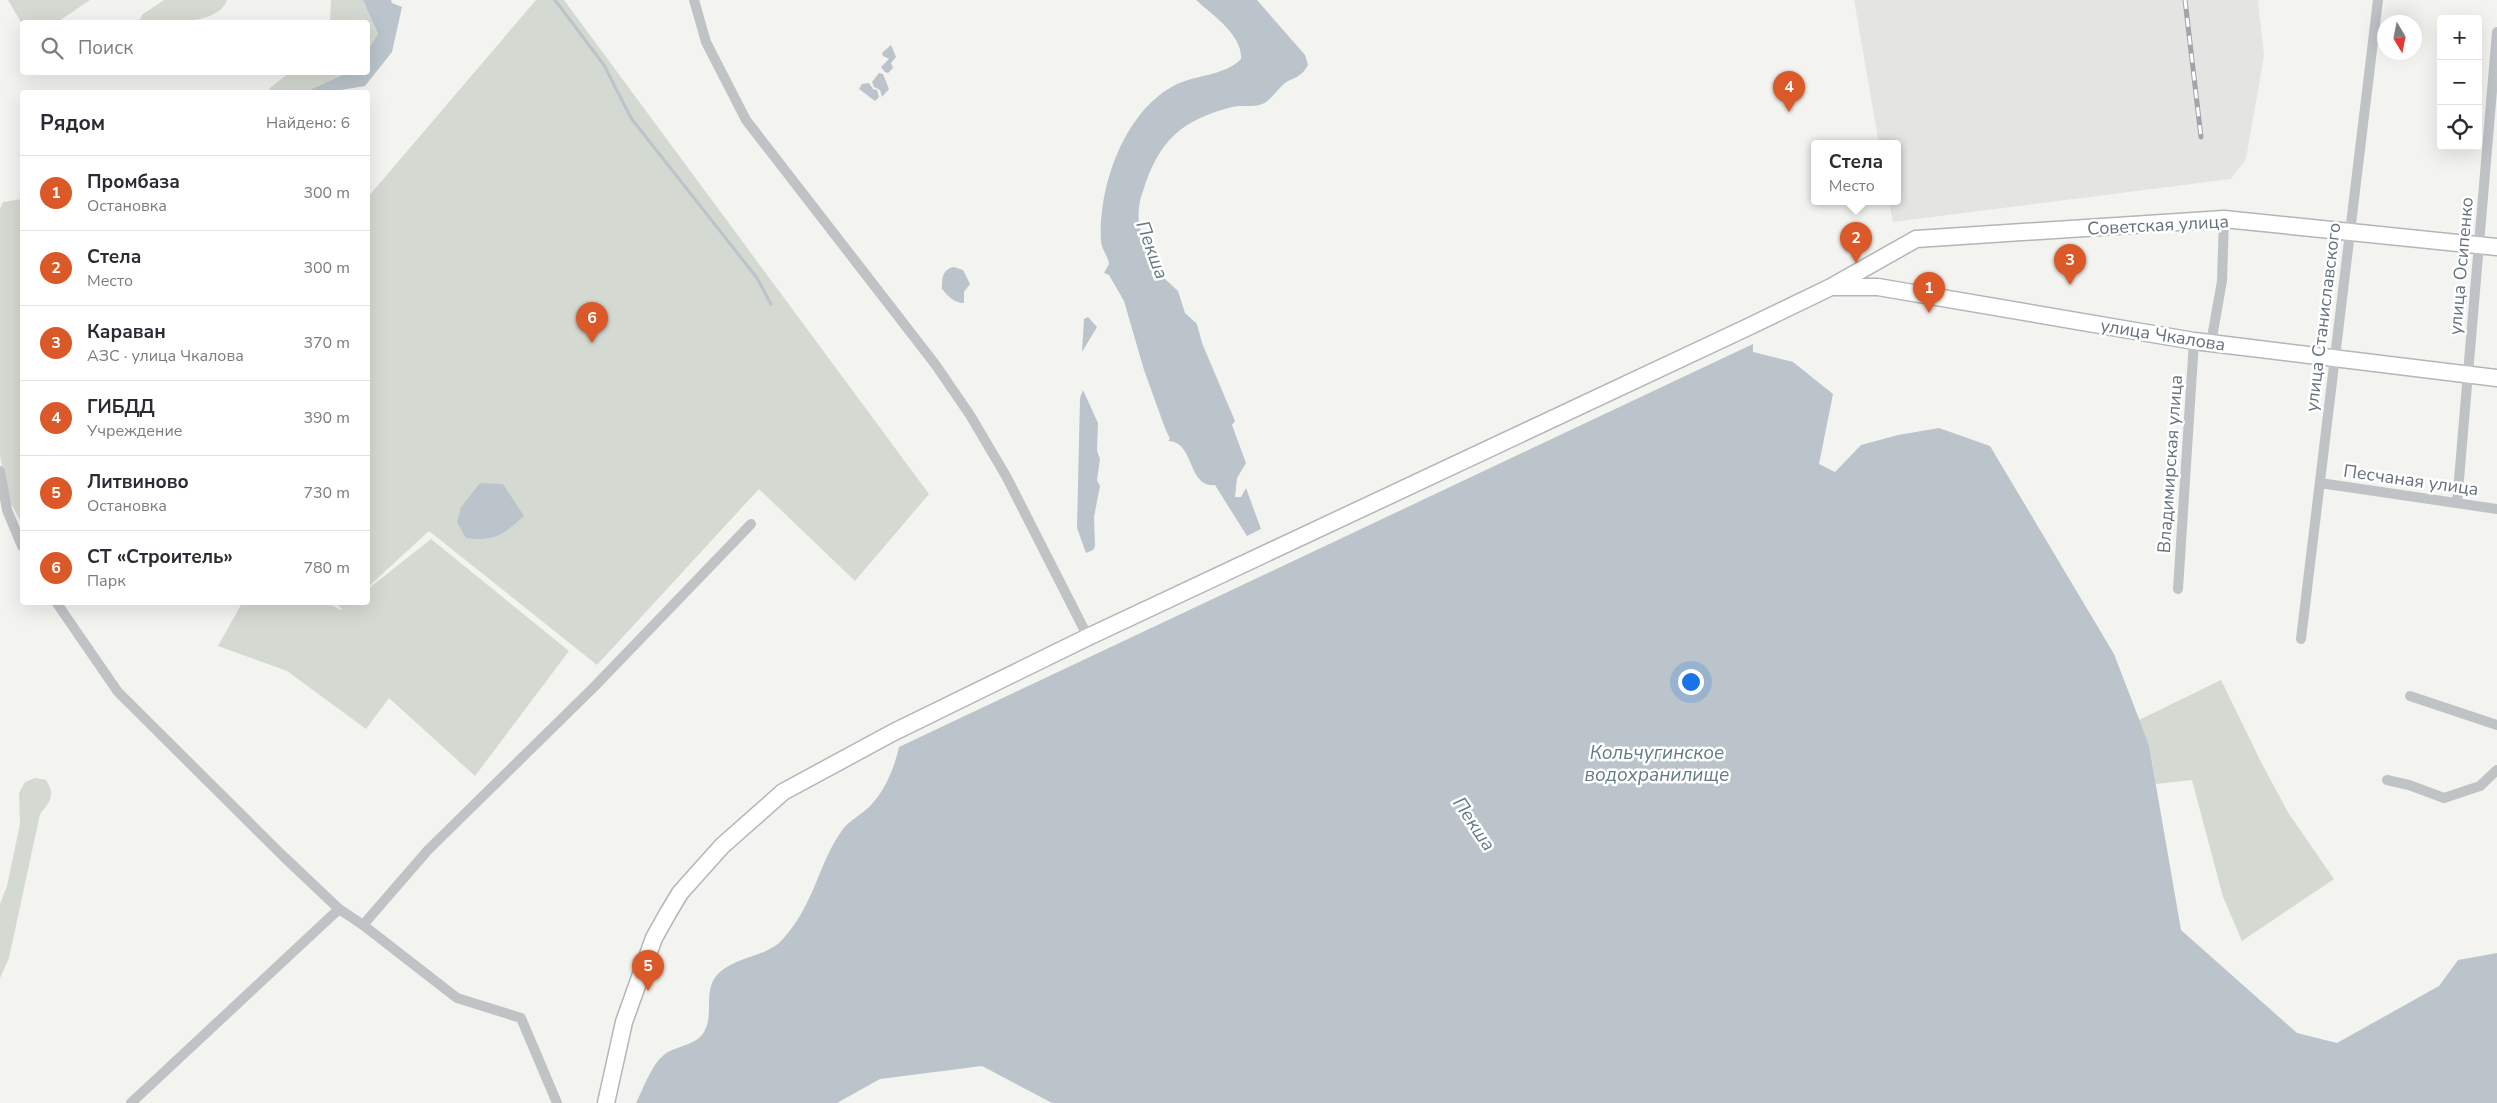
<!DOCTYPE html>
<html lang="ru">
<head>
<meta charset="utf-8">
<style>
	:root { --surface:#fff; --page:#f2f2f3; --text:#2b2b33; --muted:#7c7c81; --line:#e1e1e2; --accent:#db5928 }
	body { margin:0; font-family:"Nunito Sans",sans-serif; background:var(--page); color:var(--text) }
	.controls { position:absolute; right:15px; top:15px; display:grid; overflow:hidden; border-radius:5px; box-shadow:0 5px 20px #0002 }
	.controls button { width:45px; height:45px; display:grid; place-items:center; padding:0; border:0; border-bottom:1px solid var(--line); background:var(--surface); color:var(--text); font:25px sans-serif }
	.compass { position:absolute; left:2377px; top:15px; width:45px; height:45px; border-radius:50%; background:var(--surface); box-shadow:0 5px 20px #0002; rotate:170deg }
	.you { position:absolute; left:1690px; top:681px; width:18px; height:18px; margin:-12px; border:4px solid #fff; border-radius:50%; background:#1a73e8; box-shadow:0 0 0 8px #1a73e833 }
	.badge { display:grid; place-items:center; width:32px; height:32px; border-radius:50%; background:var(--accent); color:#fff; font-size:16px; font-weight:700 }
	.pin { position:absolute; translate:-50% -41px; filter:drop-shadow(0 1px 2px #0008) }
	.pin::after { content:''; position:absolute; top:26px; width:18px; height:15px; background:inherit; clip-path:polygon(0 0,100% 0,50% 100%) }
	.popup { position:absolute; left:1811px; top:140px; width:90px; height:65px; box-sizing:border-box; display:grid; place-content:center; border-radius:5px; background:var(--surface); filter:drop-shadow(0 1px 4px #0005); font-size:16px; white-space:nowrap; color:var(--muted) }
	.popup b { font-size:19px; color:var(--text) }
	.popup::after { content:''; position:absolute; left:50%; top:100%; margin-left:-10px; border:10px solid transparent; border-top-color:var(--surface) }
	.list { margin:0; padding:0; list-style:none }
	h2 { display:flex; justify-content:space-between; align-items:center; height:65px; margin:0; padding:0 20px; font-size:21px }
	h2 small { font-size:16px; font-weight:400; color:var(--muted) }
	.list li { display:grid; grid-template-columns:32px 1fr auto; gap:15px; align-items:center; box-sizing:border-box; height:75px; padding:0 20px; border-top:1px solid var(--line) }
	.list b { display:block; font-size:19px; white-space:nowrap }
	.list p { margin:0; font-size:16px; white-space:nowrap; color:var(--muted) }
	.list em { font-size:16px; font-style:normal; color:var(--muted) }
	.icon { flex:none; width:28px; height:28px; fill:none; stroke:currentColor; stroke-width:2; stroke-linecap:round; stroke-linejoin:round }
	.map { position:relative; flex:none; width:2497px; height:1103px; overflow:hidden }
	.search { position:absolute; background:var(--surface); box-shadow:0 5px 20px #0002; left:20px; top:20px; width:350px; height:55px; display:flex; align-items:center; gap:12px; box-sizing:border-box; padding:0 18px; border-radius:5px; color:var(--muted); font-size:19px }
	.panel { position:absolute; background:var(--surface); box-shadow:0 5px 20px #0002; left:20px; top:90px; width:350px; height:515px; border-radius:5px }
	.map>svg:first-child { display:block }
</style>
</head>
<body>
<div class="map">
<svg width="2497" height="1103" viewBox="0 0 2497 1103">
	<rect width="100%" height="100%" fill="#f3f4f0"/>
	<path fill="#e4e5e3" d="M 1854,0 L 2258,0 L 2264,56 L 2246,159 L 2231,179 L 1893,222 L 1889,202 L 1897,202 L 1897,144 L 1879,144 Z"/>
	<path fill="#d4dad1" d="M 8,0 L 90,0 L 59,21 L 22,22 L 22,24 Z
		M 164,0 L 227,0 C 219,26 160,23 138,22 L 143,14 Z
		M 331,0 L 363,0 L 378,34 L 368,50 L 368,22 L 330,22 Z
		M 536,0 L 564,0 L 929,494 L 855,581 L 759,489 L 597,665 L 429,531 L 368,587 L 368,197 Z
		M 289,73 L 289,72 L 347,73 L 305,92 L 268,92 L 271,87 Z
		M 22,199 L 22,523 L 7,497 L 0,455 L 0,209 L 3,202 Z
		M 431,539 L 569,651 L 475,776 L 389,698 L 366,729 L 287,671 L 218,646 L 242,603 L 328,603 L 341,610 L 342,609 L 335,603 L 368,602 L 368,589 Z
		M 2221,680 L 2262,764 L 2289,814 L 2334,879 L 2242,941 L 2223,897 L 2192,780 L 2156,784 L 2149,745 L 2139,720 Z
		M 35,778 L 46,780 C 56,795 50,802 40,814 L 9,958 L 0,978 L 0,904 L 7,886 L 20,824 L 19,793 L 25,782 Z"/>
	<path fill="#bac4ca" d="M 363,0 L 391,0 L 392,3 L 402,7 L 392,52 L 365,86 L 328,92 L 305,92 L 347,73 L 368,72 L 368,50 L 378,34 Z
		M 1196,0 L 1257,0 L 1305,55 L 1308,65 C 1301,78 1294,77 1285,83 C 1278,89 1273,97 1266,102 C 1256,109 1243,104 1232,107 C 1182,120 1159,140 1143,191 C 1138,204 1137,219 1141,232 C 1146,246 1155,253 1152,267 L 1178,291 L 1185,313 L 1197,324 L 1202,343 L 1235,421 L 1232,425 L 1246,463 L 1237,478 L 1235,497 L 1241,497 L 1246,488 L 1261,529 L 1247,536 L 1215,485 C 1187,488 1195,441 1168,441 L 1170,439 L 1165,428 L 1144,370 L 1124,301 L 1109,275 L 1104,273 L 1109,264 C 1108,256 1102,250 1101,242 C 1098,187 1124,110 1177,84 C 1197,75 1226,75 1241,59 C 1243,35 1211,14 1196,0 Z
		M 891,45 L 896,57 L 891,63 L 893,68 L 888,73 L 885,72 L 881,67 L 889,59 L 883,56 L 882,53 Z
		M 879,73 L 883,74 L 889,89 L 882,97 L 880,90 L 874,87 L 872,82 Z
		M 869,83 L 873,89 L 877,90 L 879,97 L 875,101 L 859,89 L 862,84 Z
		M 954,267 L 963,270 L 970,284 L 964,292 L 964,303 C 954,303 948,296 942,289 C 942,279 942,269 954,267 Z
		M 1088,317 L 1097,327 L 1082,352 L 1084,319 Z
		M 1753,344 L 1753,352 L 1793,362 L 1833,394 L 1819,464 L 1835,472 L 1861,445 L 1898,435 L 1939,428 L 1990,446 L 2114,654 L 2149,745 L 2181,930 L 2297,1033 L 2337,1043 L 2439,986 L 2458,960 L 2497,953 L 2497,1103 L 1052,1103 L 982,1066 L 880,1079 L 837,1103 L 636,1103 C 644,1088 652,1061 668,1052 C 677,1047 695,1044 702,1035 C 717,1015 700,990 720,972 C 738,956 767,957 783,939 C 815,904 818,863 843,829 C 850,820 861,815 869,807 C 885,791 894,769 899,747 Z
		M 1083,390 L 1098,423 L 1097,451 L 1100,459 L 1097,480 L 1100,486 L 1094,517 L 1095,546 L 1093,550 L 1086,553 L 1077,528 L 1080,398 Z
		M 480,483 L 503,484 L 524,516 C 504,534 494,542 466,538 L 457,522 L 461,507 Z"/>
	<g fill="none" stroke-linecap="round" stroke-linejoin="round">
		<path stroke="#bac4ca" stroke-width="3" d="M 555,0 L 604,65 L 631,118 L 757,278 L 771,304"/>
		<g stroke="#b2b6b9" stroke-width="19">
			<path id="primary" d="M 1831,287 L 1878,287 L 2194,341 L 2497,378
				M 606,1103 L 624,1022 L 654,938 L 668,913 L 680,893 L 722,846 L 783,792 L 892,733 L 1088,637 L 1746,328 L 1831,287 L 1916,239 L 2224,219 L 2497,247"/>
		</g>
		<path stroke="#bfc3c6" stroke-width="10" d="M 694,0 L 706,42 L 746,120 L 935,364 L 970,415 L 1006,476 L 1088,637
			M 2211,343 L 2222,281 L 2224,219
			M 0,471 L 7,510 L 22,546
			M 2320,483 L 2497,509
			M 2457,503 L 2497,32
			M 2178,589 L 2194,341
			M 56,602 L 118,692 L 283,856 L 339,909 L 363,925 L 457,998 L 521,1018 L 557,1103
			M 2301,639 L 2378,0
			M 2410,696 L 2497,725
			M 2387,780 L 2409,785 L 2444,798 L 2480,786 L 2497,770
			M 363,925 L 428,850 L 594,687 L 751,524
			M 131,1103 L 339,909"/>
		<use href="#primary" stroke="#fff" stroke-width="16"/>
		<g stroke="#a0a5aa" stroke-width="5">
			<path id="rail" d="M 2185,0 L 2201,137"/>
		</g>
		<use href="#rail" stroke="#fff" stroke-width="3" stroke-dasharray="9" stroke-linecap="butt"/>
	</g>
	<g text-anchor="middle" dominant-baseline="central" stroke-width="5" stroke-linejoin="round" paint-order="stroke">
		<g font-size="18" fill="#64727f" stroke="#fff">
			<text transform="translate(2158 225) rotate(-3)">Советская улица</text>
			<text transform="translate(2461 266) rotate(-85)">улица Осипенко</text>
			<text transform="translate(2323 317) rotate(-83)">улица Станиславского</text>
			<text transform="translate(2163 335) rotate(9)">улица Чкалова</text>
			<text transform="translate(2170 464) rotate(-86)">Владимирская улица</text>
			<text transform="translate(2411 480) rotate(8)">Песчаная улица</text>
		</g>
		<g font-size="19" font-style="italic" fill="#647a84" stroke="#fff">
			<text transform="translate(1152 250) rotate(70)">Пекша</text>
			<text x="1657" y="753">Кольчугинское<tspan x="1657" dy="22">водохранилище</tspan></text>
			<text transform="translate(1474 824) rotate(56)">Пекша</text>
		</g>
	</g>
</svg>
<div class="controls">
<button>+</button>
<button>−</button>
<button><svg class="icon" aria-label="locate" viewBox="0 0 24 24"><circle cx="12" cy="12" r="6"/><path d="M12 2v4M12 18v4M2 12h4M18 12h4"/></svg></button>
</div>
<svg class="compass" viewBox="-18 -18 36 36"><path d="M0-13l5 13h-10z" fill="#e53935"/><path d="M0 13l5-13h-10z" fill="#7c7c81"/></svg>
<div class="you"></div>
<div class="pin badge" style="left:1929px;top:313px">1</div>
<div class="pin badge" style="left:1856px;top:263px">2</div>
<div class="popup"><b>Стела</b>Место</div>
<div class="pin badge" style="left:2070px;top:285px">3</div>
<div class="pin badge" style="left:1789px;top:112px">4</div>
<div class="pin badge" style="left:648px;top:991px">5</div>
<div class="pin badge" style="left:592px;top:343px">6</div>
<div class="search"><svg class="icon" aria-label="search" viewBox="0 0 24 24"><circle cx="10" cy="10" r="6"/><path d="M15 15l6 6"/></svg>Поиск</div>
<section class="panel">
<h2>Рядом<small>Найдено: 6</small></h2>
<ul class="list">
<li><span class="badge">1</span><div><b>Промбаза</b><p>Остановка</p></div><em>300 m</em></li>
<li><span class="badge">2</span><div><b>Стела</b><p>Место</p></div><em>300 m</em></li>
<li><span class="badge">3</span><div><b>Караван</b><p>АЗС · улица Чкалова</p></div><em>370 m</em></li>
<li><span class="badge">4</span><div><b>ГИБДД</b><p>Учреждение</p></div><em>390 m</em></li>
<li><span class="badge">5</span><div><b>Литвиново</b><p>Остановка</p></div><em>730 m</em></li>
<li><span class="badge">6</span><div><b>СТ «Строитель»</b><p>Парк</p></div><em>780 m</em></li>
</ul>
</section>
</div>
</body>
</html>
